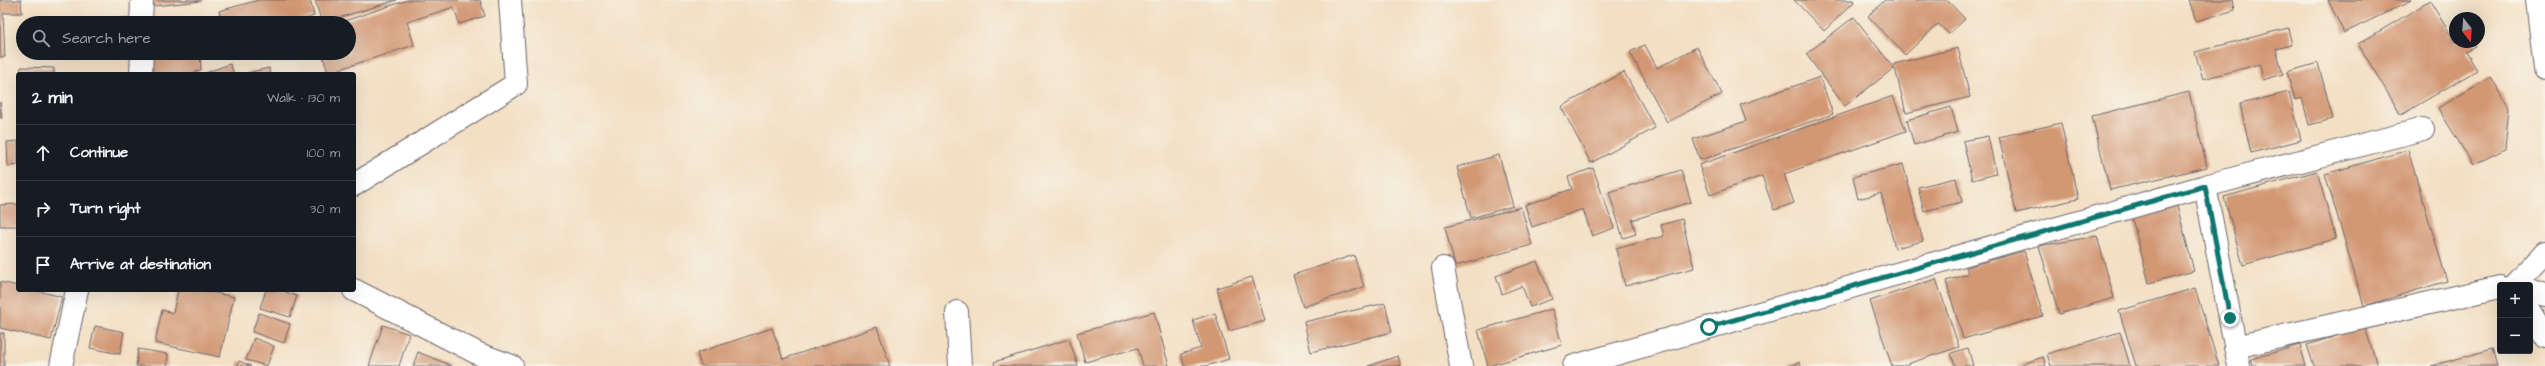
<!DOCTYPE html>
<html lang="en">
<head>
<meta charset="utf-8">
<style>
	:root { --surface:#171b24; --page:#242831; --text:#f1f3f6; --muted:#9ea1a6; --line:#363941 }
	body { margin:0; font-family:"Architects Daughter",sans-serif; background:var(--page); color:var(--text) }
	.controls { position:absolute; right:12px; bottom:12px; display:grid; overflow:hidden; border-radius:4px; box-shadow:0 4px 16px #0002 }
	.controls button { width:36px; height:36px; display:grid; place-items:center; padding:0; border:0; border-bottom:1px solid var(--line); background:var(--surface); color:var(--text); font:20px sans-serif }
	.compass { position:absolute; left:2449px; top:12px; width:36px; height:36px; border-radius:50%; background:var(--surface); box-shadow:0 4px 16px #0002; rotate:163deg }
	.stop { position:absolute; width:12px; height:12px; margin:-9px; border:3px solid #0f766e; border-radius:50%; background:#fff }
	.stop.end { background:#0f766e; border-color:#fff; box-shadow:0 1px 4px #0008 }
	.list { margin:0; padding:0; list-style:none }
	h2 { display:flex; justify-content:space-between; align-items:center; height:52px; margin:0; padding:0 16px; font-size:17px }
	h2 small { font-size:13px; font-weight:400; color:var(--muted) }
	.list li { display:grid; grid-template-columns:26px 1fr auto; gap:12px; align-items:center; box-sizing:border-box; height:56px; padding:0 16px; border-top:1px solid var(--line) }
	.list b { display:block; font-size:15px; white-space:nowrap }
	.list em { font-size:13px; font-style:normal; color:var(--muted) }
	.icon { flex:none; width:22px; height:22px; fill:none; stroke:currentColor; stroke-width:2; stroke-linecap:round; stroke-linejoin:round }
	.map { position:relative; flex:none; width:2545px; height:366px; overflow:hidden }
	.search { position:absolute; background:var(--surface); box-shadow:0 4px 16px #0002; left:16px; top:16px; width:340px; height:44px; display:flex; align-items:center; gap:10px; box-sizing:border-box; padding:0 14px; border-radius:22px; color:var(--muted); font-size:15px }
	.panel { position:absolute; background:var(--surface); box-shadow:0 4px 16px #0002; left:16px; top:72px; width:340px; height:220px; border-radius:4px }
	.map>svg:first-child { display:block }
</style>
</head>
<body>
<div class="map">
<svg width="2545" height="366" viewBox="0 0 2545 366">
	<rect width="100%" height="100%" fill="#f7f3e8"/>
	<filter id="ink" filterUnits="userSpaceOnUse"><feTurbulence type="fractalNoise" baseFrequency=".025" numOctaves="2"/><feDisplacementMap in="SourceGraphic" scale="8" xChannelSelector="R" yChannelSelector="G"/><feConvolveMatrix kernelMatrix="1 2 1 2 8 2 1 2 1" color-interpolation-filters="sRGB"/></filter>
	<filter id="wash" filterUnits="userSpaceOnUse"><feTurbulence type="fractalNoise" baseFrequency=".012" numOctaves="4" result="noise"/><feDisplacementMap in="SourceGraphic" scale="16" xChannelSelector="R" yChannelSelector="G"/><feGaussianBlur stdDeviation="0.9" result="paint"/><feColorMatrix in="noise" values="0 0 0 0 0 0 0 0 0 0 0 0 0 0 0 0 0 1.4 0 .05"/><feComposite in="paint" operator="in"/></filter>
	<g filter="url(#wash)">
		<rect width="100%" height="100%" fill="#f3dfc3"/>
		<g id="blocks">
			<path fill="#d29773" d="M 0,0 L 21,0 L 22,13 L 3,13 L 5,57 L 0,57 Z
				M 153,0 L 201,0 L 201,1 L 154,6 Z
				M 259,0 L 310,0 L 314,16 L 297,21 L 298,23 L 222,23 L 219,11 Z
				M 315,0 L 397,0 L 322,23 Z
				M 408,0 L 480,0 L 485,16 L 459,24 L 454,7 L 407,22 L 414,45 L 328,73 L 322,53 L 349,53 L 349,23 L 338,23 Z
				M 1794,0 L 1854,0 L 1855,1 L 1824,31 Z
				M 1885,0 L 1947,0 L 1965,19 L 1949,34 L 1938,24 L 1905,55 L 1868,16 Z
				M 2189,0 L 2233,0 L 2235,10 L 2196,21 Z
				M 2328,0 L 2412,0 L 2344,33 Z
				M 2430,1 L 2455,42 L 2473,42 L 2476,47 L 2466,52 L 2477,70 L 2401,115 L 2358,44 Z
				M 1854,17 L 1894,68 L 1845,106 L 1806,54 Z
				M 128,18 L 128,23 L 31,23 L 31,20 Z
				M 2288,28 L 2292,45 L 2276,49 L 2283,74 L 2263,80 L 2260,64 L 2203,79 L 2195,52 Z
				M 1645,45 L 1657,68 L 1697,47 L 1722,94 L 1667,122 L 1630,52 Z
				M 1958,48 L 1970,97 L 1906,113 L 1894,64 Z
				M 31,53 L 89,53 L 89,54 L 31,56 Z
				M 150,53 L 200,53 L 201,70 L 188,74 L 153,74 Z
				M 230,53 L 244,53 L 244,54 L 231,57 Z
				M 2318,63 L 2333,119 L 2309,125 L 2302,98 L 2295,100 L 2287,72 Z
				M 230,64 L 234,74 L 202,74 Z
				M 21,67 L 54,68 L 54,74 L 20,74 Z
				M 269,68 L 270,74 L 247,74 L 247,73 Z
				M 1624,72 L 1655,128 L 1591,163 L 1561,107 Z
				M 1820,77 L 1833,114 L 1700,160 L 1693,139 L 1746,121 L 1740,105 Z
				M 2491,77 L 2509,107 L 2505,149 L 2473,165 L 2438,108 Z
				M 2189,92 L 2207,167 L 2110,190 L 2092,116 Z
				M 2289,92 L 2301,140 L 2251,153 L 2240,104 Z
				M 1893,96 L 1906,131 L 1784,174 L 1794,203 L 1774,210 L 1762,176 L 1710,195 L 1699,165 Z
				M 0,102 L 2,118 L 0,118 Z
				M 1951,107 L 1958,132 L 1914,145 L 1907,120 Z
				M 2061,123 L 2078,199 L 2016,213 L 1999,137 Z
				M 1988,136 L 1996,174 L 1972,180 L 1963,141 Z
				M 18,141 L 18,165 L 8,166 L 7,142 Z
				M 2408,150 L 2447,281 L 2364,306 L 2325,174 Z
				M 1499,155 L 1513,206 L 1471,218 L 1457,167 Z
				M 1903,164 L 1923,241 L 1895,248 L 1881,193 L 1858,199 L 1853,177 Z
				M 1593,168 L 1614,228 L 1592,236 L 1583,209 L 1532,227 L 1525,205 L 1572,189 L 1568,177 Z
				M 1681,170 L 1691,202 L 1632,220 L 1636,234 L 1623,238 L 1609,192 Z
				M 2317,171 L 2336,239 L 2243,265 L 2224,197 Z
				M 1956,178 L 1962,202 L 1924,211 L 1918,187 Z
				M 18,204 L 18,226 L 0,226 L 0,205 Z
				M 2177,206 L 2194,271 L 2149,283 L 2132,218 Z
				M 1521,207 L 1532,245 L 1455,266 L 1445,227 Z
				M 1682,219 L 1694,268 L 1625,286 L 1616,249 L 1664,236 L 1661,225 Z
				M 2097,236 L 2114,298 L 2059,314 L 2039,246 Z
				M 2024,251 L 2043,316 L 1963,339 L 1946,281 L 1968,274 L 1966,267 Z
				M 1354,255 L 1364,287 L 1303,307 L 1293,275 Z
				M 1537,261 L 1552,299 L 1530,307 L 1522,286 L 1502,294 L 1496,276 Z
				M 1252,277 L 1265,321 L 1229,331 L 1217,288 Z
				M 1936,279 L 1959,347 L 1901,366 L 1892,366 L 1870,301 Z
				M 0,282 L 18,286 L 18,290 L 34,290 L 62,297 L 51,340 L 0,328 Z
				M 2195,288 L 2219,366 L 2136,366 L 2119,311 Z
				M 178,290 L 202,290 L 234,297 L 220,357 L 155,343 L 162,310 L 173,313 Z
				M 266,290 L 286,290 L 285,292 L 297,296 L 290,317 L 260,308 Z
				M 1385,303 L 1392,332 L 1311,352 L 1304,322 Z
				M 1552,309 L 1562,345 L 1488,366 L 1478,330 Z
				M 1154,312 L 1169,366 L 1143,366 L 1138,348 L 1085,362 L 1077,333 Z
				M 259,313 L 290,324 L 284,343 L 252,332 Z
				M 1215,313 L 1229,359 L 1206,366 L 1184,366 L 1181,354 L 1201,348 L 1193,320 Z
				M 383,325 L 409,334 L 399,366 L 369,366 Z
				M 95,326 L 124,332 L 120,354 L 90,348 Z
				M 877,327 L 890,366 L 701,366 L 697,353 L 772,328 L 783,359 Z
				M 2365,327 L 2377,366 L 2314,366 L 2307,345 Z
				M 2120,332 L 2130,366 L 2051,366 L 2047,354 Z
				M 0,333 L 4,333 L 4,366 L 0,366 Z
				M 254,338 L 274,346 L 267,366 L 246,360 Z
				M 1069,339 L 1078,366 L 995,366 L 994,362 Z
				M 2300,345 L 2306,366 L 2253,366 L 2251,359 Z
				M 1968,348 L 1973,366 L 1955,366 L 1951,353 Z
				M 138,349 L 168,354 L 167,366 L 136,366 Z
				M 2492,349 L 2497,366 L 2431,366 Z
				M 418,352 L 452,366 L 413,366 Z
				M 1398,356 L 1401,366 L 1368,366 Z
				M 2043,357 L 2046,366 L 2016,366 Z
				M 239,361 L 251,366 L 237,366 Z
				M 1800,362 L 1801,366 L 1787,366 Z"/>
		</g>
	</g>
	<g filter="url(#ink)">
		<use href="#blocks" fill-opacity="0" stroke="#6b646b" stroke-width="1"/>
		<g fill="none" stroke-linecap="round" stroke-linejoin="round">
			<g stroke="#6b646b" stroke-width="24">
				<path id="minor" d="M 2537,0 L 2545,69
					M 141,23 L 142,0
					M 141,74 L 142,53
					M 354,185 L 516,84 L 510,0
					M 2205,186 L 2239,366
					M 1443,268 L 1461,366
					M 2514,285 L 2545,252
					M 354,290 L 479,354 L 512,366
					M 2530,290 L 2545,295
					M 957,312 L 960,366
					M 2530,312 L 2545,337
					M 2235,347 L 2500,287
					M 61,366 L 77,290
					M 1574,366 L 2205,186 L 2423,129"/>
			</g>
			<use href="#minor" stroke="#fff" stroke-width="22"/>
		</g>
	</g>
	<g fill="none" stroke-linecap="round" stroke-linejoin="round" filter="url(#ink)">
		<path stroke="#0f766e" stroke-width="5" d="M 1709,327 L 2205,186 L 2230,318"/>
	</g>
</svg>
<div class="controls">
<button>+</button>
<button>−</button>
</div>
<svg class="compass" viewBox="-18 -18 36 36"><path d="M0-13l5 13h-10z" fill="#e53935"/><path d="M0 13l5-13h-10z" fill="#9ea1a6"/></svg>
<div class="stop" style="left:1709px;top:327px"></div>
<div class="stop end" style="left:2230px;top:318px"></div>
<div class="search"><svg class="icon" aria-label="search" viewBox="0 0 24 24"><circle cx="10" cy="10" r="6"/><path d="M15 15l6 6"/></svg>Search here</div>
<section class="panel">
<h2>2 min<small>Walk · 130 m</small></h2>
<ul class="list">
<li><svg class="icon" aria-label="ahead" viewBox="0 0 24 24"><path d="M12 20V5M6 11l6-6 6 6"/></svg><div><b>Continue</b></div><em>100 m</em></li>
<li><svg class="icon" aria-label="right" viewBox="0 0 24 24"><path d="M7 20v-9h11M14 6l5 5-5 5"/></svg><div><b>Turn right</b></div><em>30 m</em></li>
<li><svg class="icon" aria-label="arrive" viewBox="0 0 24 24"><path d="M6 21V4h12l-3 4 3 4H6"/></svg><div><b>Arrive at destination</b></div></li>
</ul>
</section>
</div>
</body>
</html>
